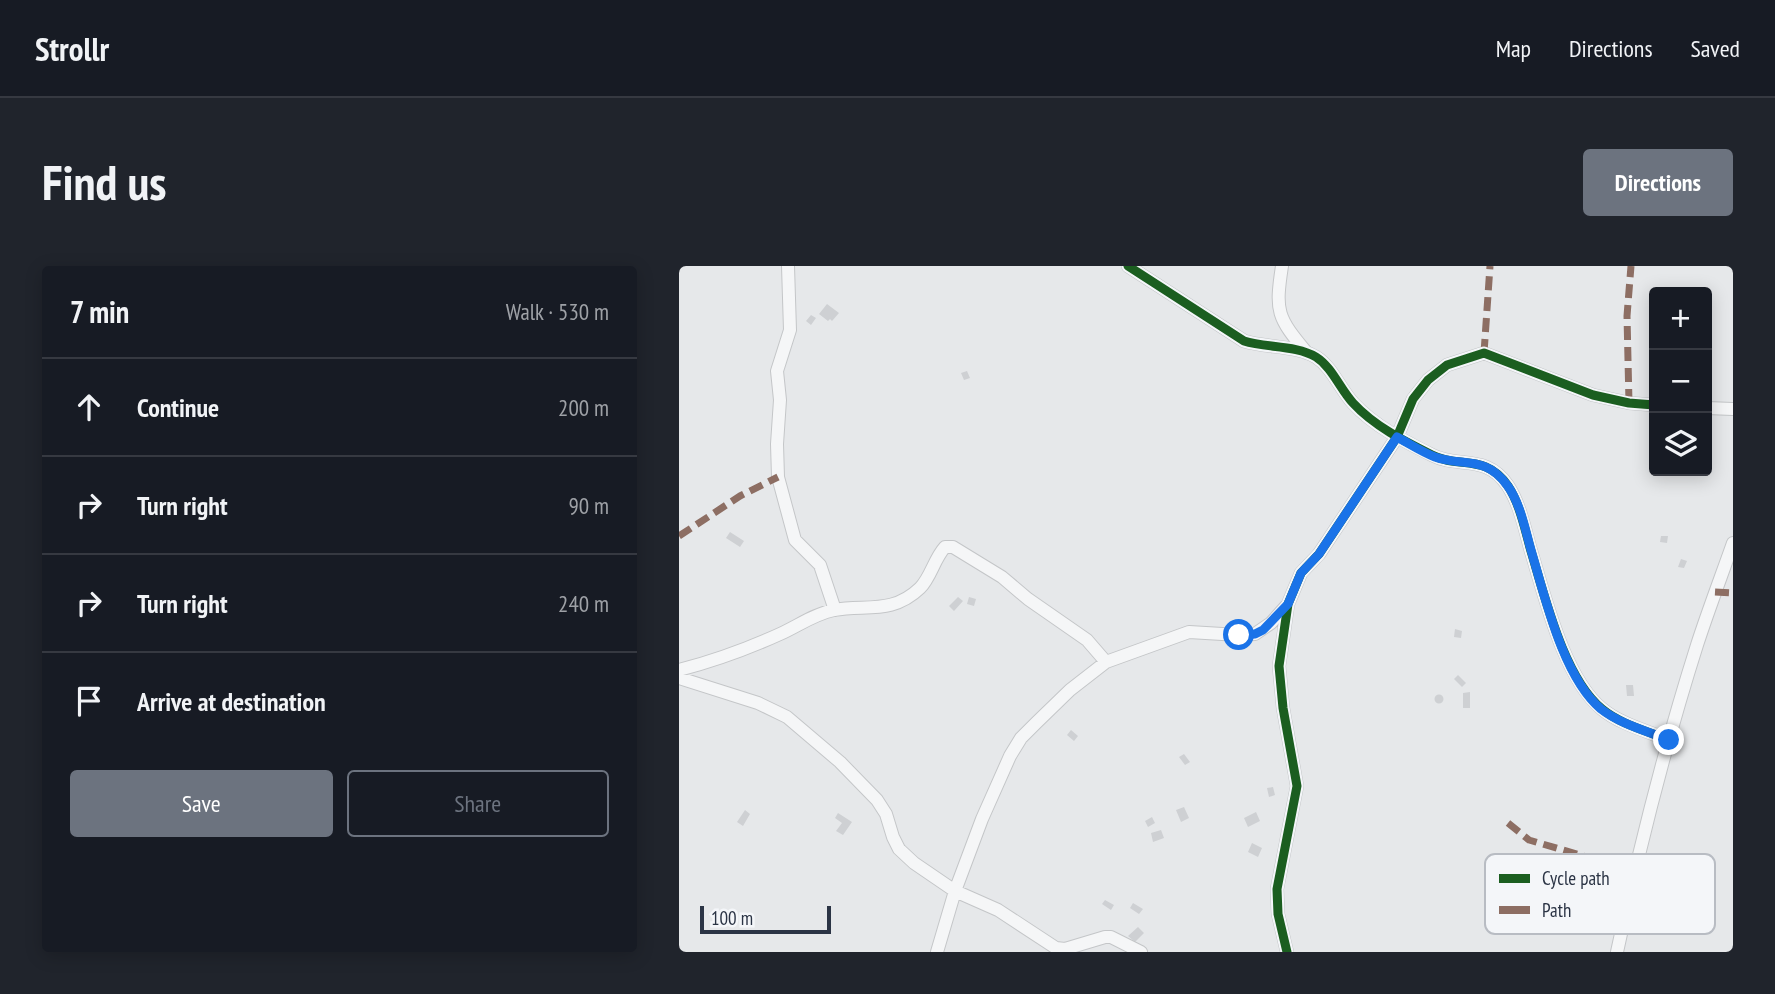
<!DOCTYPE html>
<html lang="en">
<head>
<meta charset="utf-8">
<style>
	:root { --surface:#171b24; --page:#20242c; --text:#f1f3f6; --muted:#9ea1a6; --line:#363941; --accent:#6c737f }
	body { margin:0; font-family:"PT Sans Narrow",sans-serif; background:var(--page); color:var(--text) }
	.controls { position:absolute; right:21px; top:21px; display:grid; overflow:hidden; border-radius:7px; box-shadow:0 4px 18px #0003 }
	.controls button { width:63px; height:63px; display:grid; place-items:center; padding:0; border:0; border-bottom:2px solid var(--line); background:var(--surface); color:var(--text); font:35px sans-serif }
	.scale { position:absolute; left:21px; bottom:18px; width:131px; box-sizing:border-box; padding-left:7px; border:4px solid #2b3445; border-top:0; font-size:19px; line-height:24px; white-space:nowrap; color:#2b3445; -webkit-text-stroke:5px #f4f6f9; paint-order:stroke }
	.stop { position:absolute; width:21px; height:21px; margin:-16px; border:5px solid #1a73e8; border-radius:50%; background:#fff }
	.stop.end { background:#1a73e8; border-color:#fff; box-shadow:0 2px 7px #0008 }
	.list { margin:0; padding:0; list-style:none }
	h2 { display:flex; justify-content:space-between; align-items:center; height:91px; margin:0; padding:0 28px; font-size:30px }
	h2 small { font-size:23px; font-weight:400; color:var(--muted) }
	.list li { display:grid; grid-template-columns:46px 1fr auto; gap:21px; align-items:center; box-sizing:border-box; height:98px; padding:0 28px; border-top:2px solid var(--line) }
	.list b { display:block; font-size:26px; white-space:nowrap }
	.list em { font-size:23px; font-style:normal; color:var(--muted) }
	.actions { display:flex; gap:14px; padding:21px 28px }
	.actions a { flex:1; padding:16px 0; border:2px solid var(--accent); border-radius:7px; text-align:center; font-size:24px; color:var(--accent) }
	.actions .main { background:var(--accent); color:#fff }
	.icon { flex:none; width:38px; height:38px; fill:none; stroke:currentColor; stroke-width:2; stroke-linecap:round; stroke-linejoin:round }
	.map { position:relative; flex:none; width:1054px; height:686px; overflow:hidden; border-radius:7px }
	header { display:flex; align-items:center; gap:42px; box-sizing:border-box; height:98px; padding:0 35px; background:var(--surface); border-bottom:2px solid var(--line) }
	header strong { font-size:33px }
	nav { display:flex; gap:38px; margin-inline-start:auto; font-size:24px }
	.intro { display:flex; align-items:center; justify-content:space-between; box-sizing:border-box; height:168px; padding:0 42px }
	h1 { margin:0; font-size:49px }
	.button { padding:18px 32px; border-radius:7px; background:var(--accent); color:#fff; font-size:24px; font-weight:700 }
	main { display:flex; gap:42px; padding:0 42px }
	aside { flex:1; background:var(--surface); border-radius:7px; box-shadow:0 4px 18px #0003 }
	.map>svg:first-child { display:block }
</style>
</head>
<body>
<header>
<strong>Strollr</strong>
<nav><a>Map</a><a>Directions</a><a>Saved</a></nav>
</header>
<div class="intro"><h1>Find us</h1><a class="button">Directions</a></div>
<main>
<aside>
<h2>7 min<small>Walk · 530 m</small></h2>
<ul class="list">
<li><svg class="icon" aria-label="ahead" viewBox="0 0 24 24"><path d="M12 20V5M6 11l6-6 6 6"/></svg><div><b>Continue</b></div><em>200 m</em></li>
<li><svg class="icon" aria-label="right" viewBox="0 0 24 24"><path d="M7 20v-9h11M14 6l5 5-5 5"/></svg><div><b>Turn right</b></div><em>90 m</em></li>
<li><svg class="icon" aria-label="right" viewBox="0 0 24 24"><path d="M7 20v-9h11M14 6l5 5-5 5"/></svg><div><b>Turn right</b></div><em>240 m</em></li>
<li><svg class="icon" aria-label="arrive" viewBox="0 0 24 24"><path d="M6 21V4h12l-3 4 3 4H6"/></svg><div><b>Arrive at destination</b></div></li>
</ul>
<div class="actions"><a class="main">Save</a><a>Share</a></div>
</aside>
<div class="map">
<svg width="1054" height="686" viewBox="0 0 1054 686">
	<rect width="100%" height="100%" fill="#e6e8ea"/>
	<path fill="#ced0d3" d="M 148,38 L 160,47 L 153,55 L 151,53 L 149,55 L 140,48 Z
		M 132,49 L 137,52 L 132,59 L 127,55 Z
		M 288,105 L 291,112 L 285,114 L 282,107 Z
		M 51,266 L 65,275 L 61,281 L 47,272 Z
		M 982,270 L 989,270 L 988,277 L 981,276 Z
		M 1002,293 L 1008,295 L 1005,302 L 999,301 Z
		M 279,331 L 284,335 L 275,345 L 270,340 Z
		M 290,331 L 297,333 L 295,340 L 288,338 Z
		M 776,363 L 783,365 L 782,372 L 775,371 Z
		M 779,409 L 787,417 L 783,421 L 775,413 Z
		M 947,419 L 954,419 L 955,430 L 948,430 Z
		M 791,426 L 791,442 L 784,442 L 784,427 Z
		M755.5 433a4.5 4.5 0 1 1 9 0a4.5 4.5 0 1 1-9 0Z
		M 392,464 L 399,470 L 395,475 L 388,469 Z
		M 505,488 L 511,496 L 506,499 L 500,491 Z
		M 594,521 L 596,529 L 590,531 L 588,522 Z
		M 505,541 L 510,552 L 502,556 L 497,544 Z
		M 66,544 L 71,548 L 64,560 L 58,556 Z
		M 577,546 L 581,555 L 569,561 L 565,552 Z
		M 159,547 L 173,556 L 164,569 L 157,565 L 163,557 L 156,552 Z
		M 473,551 L 476,557 L 469,561 L 466,555 Z
		M 482,564 L 485,572 L 474,576 L 472,567 Z
		M 573,577 L 583,582 L 579,591 L 569,586 Z
		M 426,634 L 435,639 L 432,644 L 423,638 Z
		M 454,637 L 464,643 L 460,648 L 451,642 Z
		M 459,661 L 465,667 L 456,676 L 449,670 Z"/>
	<g fill="none" stroke-linecap="round" stroke-linejoin="round">
		<g stroke="#c4c6c8" stroke-width="14">
			<path id="minor" d="M 109,0 L 111,64 L 98,105 L 101,134 L 98,178 L 99,211 L 116,274 L 141,299 L 156,344
				M 449,0 L 565,75 C 587,82 617,79 637,91 C 653,101 661,123 674,137 C 695,160 725,175 753,189 C 780,203 807,187 829,220 C 841,238 846,264 852,285 C 866,331 885,412 923,443 C 941,458 968,465 990,474
				M 603,0 C 596,46 598,51 628,87
				M 1028,142 L 1054,143
				M 0,404 C 35,395 68,383 101,368 C 119,360 135,348 155,344 C 186,338 213,349 241,322 C 252,311 255,293 266,281 L 274,281 L 323,311 L 349,333 L 408,374 L 427,396
				M 0,412 L 79,437 L 108,451 L 161,496 L 198,534 L 207,548 L 214,571 L 220,583 L 235,597 L 276,625 L 319,644 L 377,682 L 386,683 L 426,671 L 432,671 L 462,686
				M 258,686 L 276,625 L 303,553 L 331,490 L 342,472 L 357,457 L 391,424 L 427,396 L 510,366 L 560,369 L 576,368 L 592,357 L 609,338
				M 608,686 L 599,648 L 598,623 L 618,520 L 604,442 L 600,400 L 609,338 L 622,307 L 640,288 L 718,171 L 734,133 L 749,114 L 768,99 L 805,87 L 914,129 L 950,137 L 975,139
				M 938,686 C 960,583 986,480 1018,379 C 1029,345 1042,311 1054,277"/>
		</g>
		<use href="#minor" stroke="#f5f6f7" stroke-width="12"/>
		<path stroke="#8d6e63" stroke-width="7" stroke-dasharray="14 7" stroke-linecap="butt" d="M 805,87 L 811,0
			M 950,137 L 948,50 L 952,0
			M 0,270 L 61,230 L 99,211
			M 1036,326 L 1054,327
			M 829,557 L 850,574 L 955,605"/>
		<g stroke="#f4f6f9" stroke-width="13">
			<path id="cycleway" d="M 449,0 L 565,75 C 587,82 617,79 637,91 C 653,101 661,123 674,137 C 695,160 725,175 753,189 C 780,203 807,187 829,220 C 841,238 846,264 852,285 C 866,331 885,412 923,443 C 941,458 968,465 990,474
				M 608,686 L 599,648 L 598,623 L 618,520 L 604,442 L 600,400 L 609,338 L 622,307 L 640,288 L 718,171 L 734,133 L 749,114 L 768,99 L 805,87 L 914,129 L 950,137 L 975,139"/>
		</g>
		<use href="#cycleway" stroke="#1b5e20" stroke-width="9"/>
	</g>
	<g fill="none" stroke-linecap="round" stroke-linejoin="round">
		<path stroke="#1a73e8" stroke-width="9" d="M 560,369 L 576,368 L 584,364 L 609,338 L 622,307 L 640,288 L 718,171 C 731,178 743,186 756,191 C 784,201 806,189 828,219 C 841,236 846,263 852,284 C 866,331 884,411 922,443 C 941,458 968,465 990,474"/>
	</g>
	<rect x="806" y="588" width="230" height="80" rx="10" fill="#f4f6f9" stroke="#b8bcc3" stroke-width="2"/>
	<rect x="820" y="608" width="31" height="9" fill="#1b5e20"/>
	<rect x="820" y="640" width="31" height="8" fill="#8d6e63"/>
	<g font-size="19" fill="#2b3445">
		<text x="863" y="619">Cycle path</text>
		<text x="863" y="651">Path</text>
	</g>
</svg>
<div class="controls">
<button>+</button>
<button>−</button>
<button><svg class="icon" aria-label="layers" viewBox="0 0 24 24"><path d="M12 4l9 5-9 5-9-5zM3 14l9 5 9-5"/></svg></button>
</div>
<div class="scale">100 m</div>
<div class="stop" style="left:560px;top:369px"></div>
<div class="stop end" style="left:990px;top:474px"></div>
</div>
</main>
</body>
</html>
